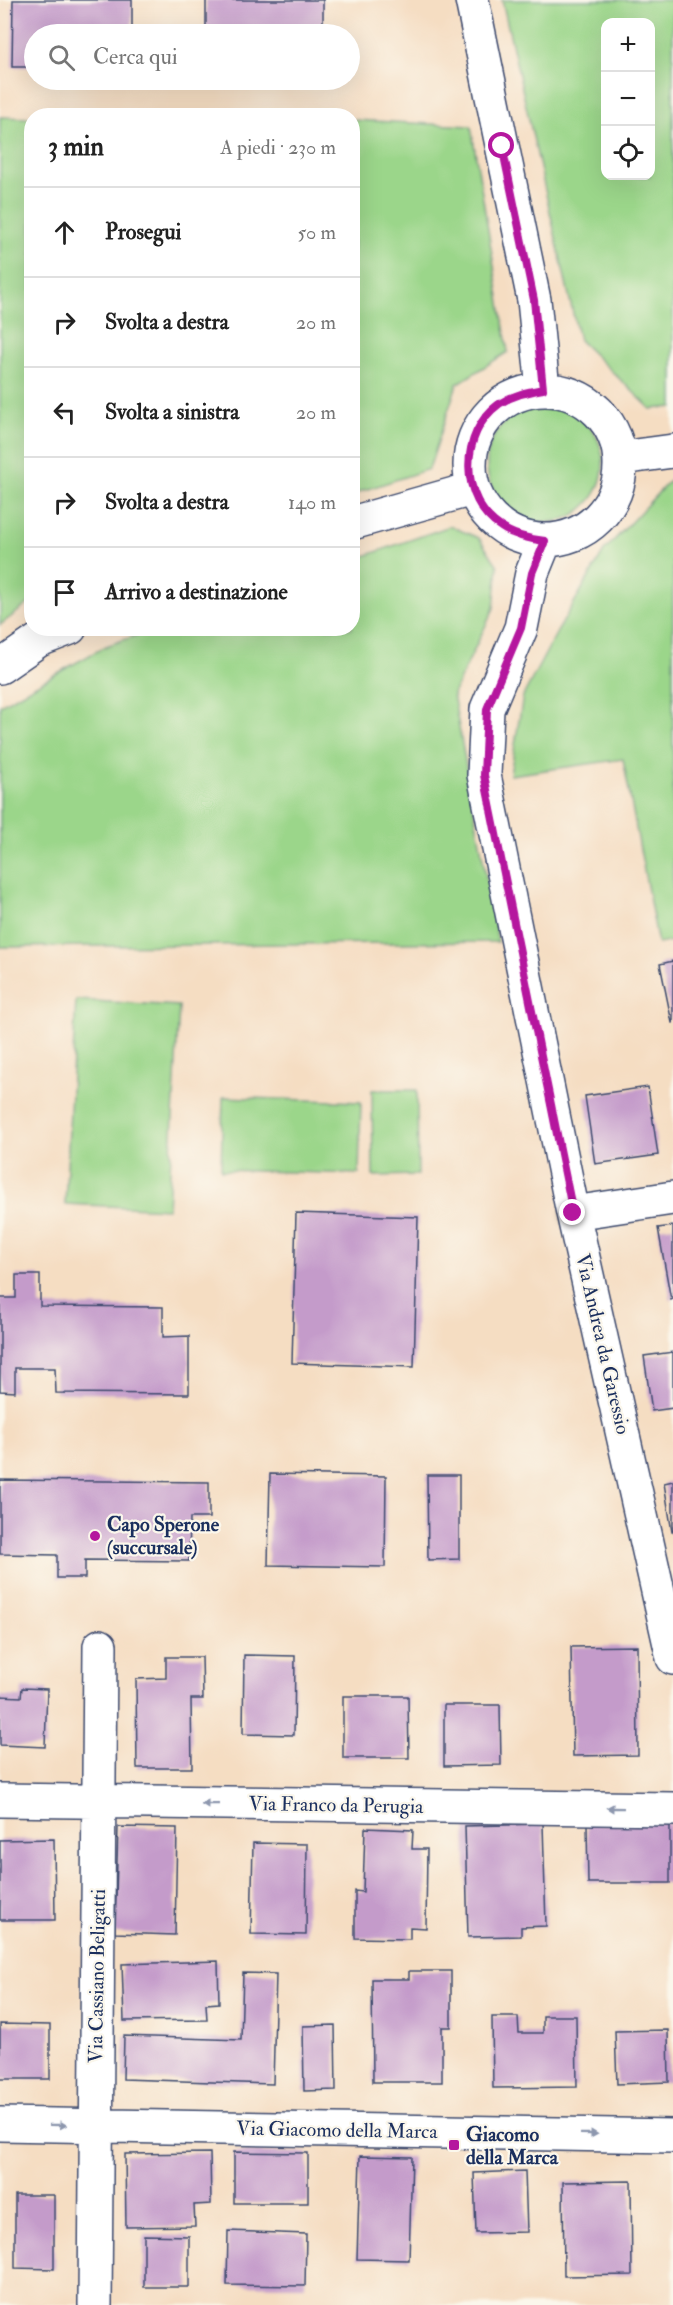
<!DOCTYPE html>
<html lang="it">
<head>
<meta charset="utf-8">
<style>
	:root { --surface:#fff; --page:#f6f6f6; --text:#222; --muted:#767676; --line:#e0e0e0 }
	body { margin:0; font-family:"IM FELL Double Pica",serif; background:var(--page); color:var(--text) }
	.controls { position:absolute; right:18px; top:18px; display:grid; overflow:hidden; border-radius:12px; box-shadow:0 6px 24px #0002 }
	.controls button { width:54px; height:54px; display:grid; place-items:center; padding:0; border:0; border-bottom:2px solid var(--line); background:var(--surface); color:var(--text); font:30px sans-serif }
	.stop { position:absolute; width:18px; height:18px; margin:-14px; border:4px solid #b5179e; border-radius:50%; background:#fff }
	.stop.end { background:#b5179e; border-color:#fff; box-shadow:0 2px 6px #0008 }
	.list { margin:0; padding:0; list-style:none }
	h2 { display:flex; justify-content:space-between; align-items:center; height:78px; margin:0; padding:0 24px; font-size:26px }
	h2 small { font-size:20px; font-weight:400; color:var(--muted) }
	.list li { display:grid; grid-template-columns:39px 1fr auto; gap:18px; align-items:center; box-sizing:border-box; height:90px; padding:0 24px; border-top:2px solid var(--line) }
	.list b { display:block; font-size:22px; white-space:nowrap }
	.list em { font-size:20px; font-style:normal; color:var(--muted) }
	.icon { flex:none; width:33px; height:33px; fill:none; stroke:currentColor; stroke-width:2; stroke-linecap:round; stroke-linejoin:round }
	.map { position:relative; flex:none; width:673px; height:2305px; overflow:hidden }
	.search { position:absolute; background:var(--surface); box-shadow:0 6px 24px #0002; left:24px; top:24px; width:336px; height:66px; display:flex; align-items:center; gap:15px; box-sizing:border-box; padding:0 21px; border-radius:33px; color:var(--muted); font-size:22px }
	.panel { position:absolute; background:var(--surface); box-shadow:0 6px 24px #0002; left:24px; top:108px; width:336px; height:528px; border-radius:24px }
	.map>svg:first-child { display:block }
</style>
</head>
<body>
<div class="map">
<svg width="673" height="2305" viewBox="0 0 673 2305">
	<rect width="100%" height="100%" fill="#fbf7ec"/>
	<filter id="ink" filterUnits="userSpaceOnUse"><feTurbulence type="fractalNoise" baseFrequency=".0167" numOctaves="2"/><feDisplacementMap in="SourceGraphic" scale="12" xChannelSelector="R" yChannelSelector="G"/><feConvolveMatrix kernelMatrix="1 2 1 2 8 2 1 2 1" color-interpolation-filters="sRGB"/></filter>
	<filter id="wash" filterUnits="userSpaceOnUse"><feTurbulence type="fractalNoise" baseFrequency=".008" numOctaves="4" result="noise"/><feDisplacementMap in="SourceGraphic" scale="24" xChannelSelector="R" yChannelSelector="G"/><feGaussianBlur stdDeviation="1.35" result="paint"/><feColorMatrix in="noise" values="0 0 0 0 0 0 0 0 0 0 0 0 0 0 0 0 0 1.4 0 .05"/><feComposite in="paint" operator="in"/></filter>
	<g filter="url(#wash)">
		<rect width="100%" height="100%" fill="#f5ddc2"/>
		<path fill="#9bd68a" stroke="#5b8274" stroke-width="1.5" fill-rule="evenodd" d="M 502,0 L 673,0 L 673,407 L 651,409 L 579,340 ZM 606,22 L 650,22 L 650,176 L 606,176 Z
			M 0,117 L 31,118 L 32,601 L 0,625 Z
			M 353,120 L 471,126 L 508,352 L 457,384 L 429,469 L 353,494 Z
			M487 464a58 58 0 1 1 116 0a58 58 0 1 1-116 0Z
			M 673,477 L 673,941 L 658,944 L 623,759 L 510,775 L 523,696 L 557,632 L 604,551 Z
			M 450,526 L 479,538 L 498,566 L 494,608 L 453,694 L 498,942 L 0,947 L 0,705 L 106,646 L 155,629 L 352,628 L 353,560 Z
			M 76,1000 L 179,1006 L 168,1209 L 65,1204 Z
			M 372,1090 L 417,1090 L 418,1175 L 373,1176 Z
			M 223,1097 L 361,1102 L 359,1174 L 221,1170 Z"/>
		<g id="blocks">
			<path fill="#c49bca" d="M 13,0 L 132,0 L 132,34 L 34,34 L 34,67 L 12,67 Z
				M 206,0 L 323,0 L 323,34 L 206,34 Z
				M 673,961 L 673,1023 L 672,1023 L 660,964 Z
				M 648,1087 L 658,1155 L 595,1164 L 585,1096 Z
				M 296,1213 L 418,1217 L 414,1367 L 292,1363 Z
				M 673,1226 L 673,1299 L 671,1300 L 658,1228 Z
				M 16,1275 L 40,1275 L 40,1306 L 163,1307 L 163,1337 L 189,1336 L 189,1394 L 56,1393 L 55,1368 L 15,1368 L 15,1392 L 0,1391 L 0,1298 L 16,1298 Z
				M 673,1352 L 673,1408 L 652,1411 L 644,1356 Z
				M 270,1474 L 386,1476 L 385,1567 L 268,1565 Z
				M 427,1475 L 459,1475 L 459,1559 L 428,1560 Z
				M 0,1480 L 209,1482 L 209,1518 L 190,1518 L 189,1561 L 85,1560 L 85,1578 L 57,1578 L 57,1555 L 0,1554 Z
				M 673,1481 L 673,1532 L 672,1532 L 664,1483 Z
				M 637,1646 L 638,1755 L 573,1756 L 571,1647 Z
				M 244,1655 L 295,1656 L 294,1735 L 243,1734 Z
				M 166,1657 L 202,1657 L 203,1699 L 191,1699 L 192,1768 L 137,1768 L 136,1679 L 166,1678 Z
				M 22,1688 L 47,1689 L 45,1747 L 0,1745 L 0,1696 L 21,1697 Z
				M 343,1696 L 408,1696 L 409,1758 L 343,1758 Z
				M 444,1705 L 500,1705 L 501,1765 L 444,1766 Z
				M 670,1823 L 670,1883 L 588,1883 L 587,1824 Z
				M 543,1824 L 546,1926 L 521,1927 L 521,1936 L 468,1937 L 465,1826 Z
				M 118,1827 L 177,1828 L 175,1935 L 115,1933 Z
				M 365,1828 L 413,1830 L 412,1849 L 427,1849 L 426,1928 L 410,1927 L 410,1939 L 355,1938 L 355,1891 L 363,1892 Z
				M 54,1839 L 55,1920 L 0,1920 L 0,1840 Z
				M 253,1843 L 307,1844 L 306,1935 L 251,1934 Z
				M 218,1961 L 219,2003 L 206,2004 L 207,2020 L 124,2021 L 122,1964 Z
				M 409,1971 L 451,1971 L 451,2027 L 442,2027 L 442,2082 L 373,2082 L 372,1979 L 409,1979 Z
				M 243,1973 L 276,1974 L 273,2084 L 123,2079 L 124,2036 L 241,2040 Z
				M 543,2016 L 576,2016 L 577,2087 L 493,2088 L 492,2017 L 518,2017 L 519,2033 L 543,2033 Z
				M 0,2024 L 50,2025 L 50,2079 L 0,2079 Z
				M 335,2025 L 336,2090 L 304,2091 L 303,2026 Z
				M 668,2030 L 669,2082 L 617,2084 L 615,2031 Z
				M 234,2152 L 308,2153 L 308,2203 L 234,2203 Z
				M 210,2153 L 211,2204 L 194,2205 L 195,2226 L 126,2227 L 125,2154 Z
				M 360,2156 L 412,2157 L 409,2260 L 357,2259 Z
				M 525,2171 L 527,2232 L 476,2233 L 474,2173 Z
				M 631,2181 L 632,2275 L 564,2276 L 563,2182 Z
				M 15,2195 L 54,2195 L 54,2269 L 15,2268 Z
				M 228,2231 L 306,2234 L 305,2286 L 227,2285 Z
				M 144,2235 L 189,2236 L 189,2287 L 144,2287 Z"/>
		</g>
	</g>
	<g filter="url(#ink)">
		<use href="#blocks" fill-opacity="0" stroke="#3c496d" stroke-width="1.5"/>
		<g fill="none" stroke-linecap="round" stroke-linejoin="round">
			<g stroke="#3c496d" stroke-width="36">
				<path id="minor" d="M 472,0 L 534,300 L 543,389
					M470 465a75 75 0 1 1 150 0a75 75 0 1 1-150 0Z
					M 621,458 L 673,451
					M 352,523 L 472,489
					M 545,541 L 532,573 L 521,628 L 487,709 L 484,775 L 573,1213 L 673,1658
					M 0,667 L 39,640 L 70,628
					M 573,1213 L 673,1198
					M 0,1800 L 673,1809
					M 0,2124 L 673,2136
					M 95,2305 L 100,1646"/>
			</g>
			<use href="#minor" stroke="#fff" stroke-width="33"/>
		</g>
		<defs><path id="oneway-solid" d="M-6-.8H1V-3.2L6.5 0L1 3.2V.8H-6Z" transform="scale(1.5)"/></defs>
		<g fill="#8d97ae">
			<use href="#oneway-solid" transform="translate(210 1804) rotate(-179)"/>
			<use href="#oneway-solid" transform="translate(615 1808) rotate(-179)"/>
			<use href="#oneway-solid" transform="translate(58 2125) rotate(1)"/>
			<use href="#oneway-solid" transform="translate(589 2134) rotate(1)"/>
		</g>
	</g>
	<g fill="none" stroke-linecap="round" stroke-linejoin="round" filter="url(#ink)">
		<path stroke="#b5179e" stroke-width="8" d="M 502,146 L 534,300 L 543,389 C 527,392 513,395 499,404 C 459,433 459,500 501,527 C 514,536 529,539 545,541 L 532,573 L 521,628 L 487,709 L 484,775 L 573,1213"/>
	</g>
	<g fill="#b5179e" stroke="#fbf7ec" stroke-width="2">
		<circle cx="95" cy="1536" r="6"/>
		<rect x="448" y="2139" width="12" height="12" rx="3"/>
	</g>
	<g text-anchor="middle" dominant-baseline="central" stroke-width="4.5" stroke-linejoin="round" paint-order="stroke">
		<g font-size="20" fill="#1b2f5e" stroke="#fbf7ec">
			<text transform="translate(603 1344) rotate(77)">Via Andrea da Garessio</text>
			<text transform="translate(336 1805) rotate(1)">Via Franco da Perugia</text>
			<text transform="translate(97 1976) rotate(-89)">Via Cassiano Beligatti</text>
			<text transform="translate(337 2130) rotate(1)">Via Giacomo della Marca</text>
		</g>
		<g font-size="20" font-weight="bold" fill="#1b2f5e" stroke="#fbf7ec" text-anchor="start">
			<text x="107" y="1524">Capo Sperone<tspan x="107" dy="23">(succursale)</tspan></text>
			<text x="466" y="2134">Giacomo<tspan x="466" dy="23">della Marca</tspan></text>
		</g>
	</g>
</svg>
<div class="controls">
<button>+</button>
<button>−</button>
<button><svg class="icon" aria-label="locate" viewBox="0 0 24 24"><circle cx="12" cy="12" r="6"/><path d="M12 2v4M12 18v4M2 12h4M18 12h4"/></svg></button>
</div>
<div class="stop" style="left:502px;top:146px"></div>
<div class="stop end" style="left:573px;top:1213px"></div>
<div class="search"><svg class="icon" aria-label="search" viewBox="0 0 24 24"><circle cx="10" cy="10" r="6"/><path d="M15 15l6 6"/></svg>Cerca qui</div>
<section class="panel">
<h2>3 min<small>A piedi · 230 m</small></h2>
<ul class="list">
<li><svg class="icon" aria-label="ahead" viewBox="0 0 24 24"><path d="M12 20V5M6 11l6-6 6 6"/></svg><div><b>Prosegui</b></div><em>50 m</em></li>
<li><svg class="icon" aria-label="right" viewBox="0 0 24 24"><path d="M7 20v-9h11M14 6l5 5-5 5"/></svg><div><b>Svolta a destra</b></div><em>20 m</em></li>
<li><svg class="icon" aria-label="left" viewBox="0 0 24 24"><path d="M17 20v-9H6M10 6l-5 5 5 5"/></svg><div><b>Svolta a sinistra</b></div><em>20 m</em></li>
<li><svg class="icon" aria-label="right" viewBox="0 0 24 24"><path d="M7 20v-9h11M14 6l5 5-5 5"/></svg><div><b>Svolta a destra</b></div><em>140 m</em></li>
<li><svg class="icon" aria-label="arrive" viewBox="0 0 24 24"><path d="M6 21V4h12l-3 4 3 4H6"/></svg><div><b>Arrivo a destinazione</b></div></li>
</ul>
</section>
</div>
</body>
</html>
